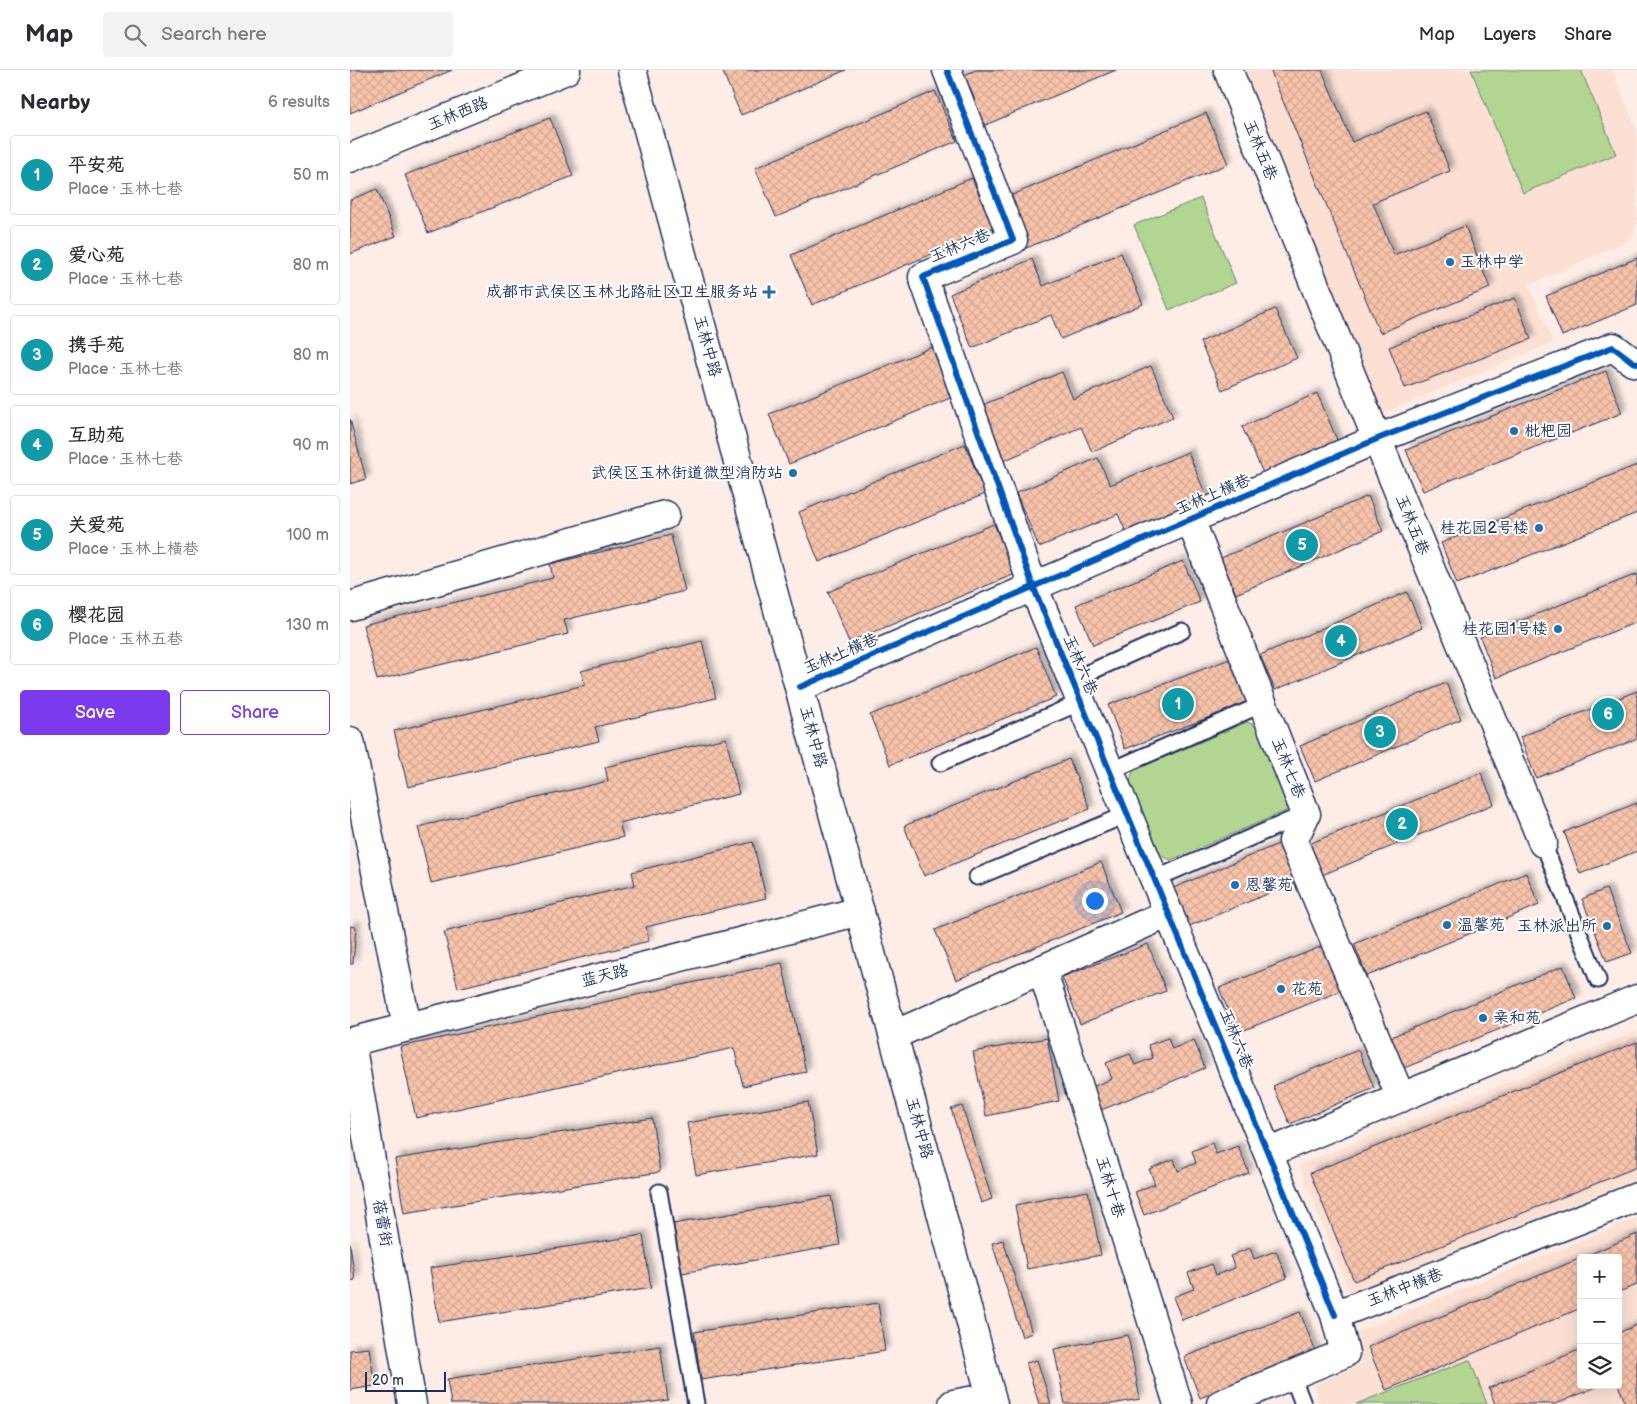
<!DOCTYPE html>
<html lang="en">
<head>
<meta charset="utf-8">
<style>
	:root { --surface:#fff; --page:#f2f2f3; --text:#2b2b33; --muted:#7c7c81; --line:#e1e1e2; --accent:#7c3aed }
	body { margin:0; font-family:"Balsamiq Sans","LXGW WenKai TC",sans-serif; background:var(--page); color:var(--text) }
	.controls { position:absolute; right:15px; bottom:15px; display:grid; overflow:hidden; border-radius:5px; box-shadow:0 5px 20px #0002 }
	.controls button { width:45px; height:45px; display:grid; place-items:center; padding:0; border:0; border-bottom:1px solid var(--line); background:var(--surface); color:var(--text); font:25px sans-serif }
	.scale { position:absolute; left:15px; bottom:12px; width:81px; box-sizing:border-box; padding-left:5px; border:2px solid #1b2f5e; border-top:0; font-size:14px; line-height:18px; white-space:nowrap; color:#1b2f5e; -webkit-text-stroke:4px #fff; paint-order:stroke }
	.you { position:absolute; left:744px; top:830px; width:18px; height:18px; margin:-12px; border:4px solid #fff; border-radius:50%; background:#1a73e8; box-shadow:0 0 0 8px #1a73e833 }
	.badge { display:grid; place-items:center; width:32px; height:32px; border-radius:50%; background:var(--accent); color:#fff; font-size:16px; font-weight:700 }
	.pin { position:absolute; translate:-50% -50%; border:2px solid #fff; box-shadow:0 1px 5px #0006 }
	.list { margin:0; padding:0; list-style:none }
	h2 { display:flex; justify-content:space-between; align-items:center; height:65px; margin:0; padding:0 20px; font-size:21px }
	h2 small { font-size:16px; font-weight:400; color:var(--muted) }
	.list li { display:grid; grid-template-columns:32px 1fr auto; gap:15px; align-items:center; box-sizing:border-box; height:80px; margin:0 10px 10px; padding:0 10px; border:1px solid var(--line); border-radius:5px }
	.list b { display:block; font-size:19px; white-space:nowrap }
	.list p { margin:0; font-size:16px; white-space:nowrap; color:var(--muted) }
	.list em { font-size:16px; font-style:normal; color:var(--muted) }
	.actions { display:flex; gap:10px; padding:15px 20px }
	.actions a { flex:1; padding:11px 0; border:1px solid var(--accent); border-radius:5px; text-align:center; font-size:18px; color:var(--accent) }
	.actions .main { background:var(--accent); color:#fff }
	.icon { flex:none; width:28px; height:28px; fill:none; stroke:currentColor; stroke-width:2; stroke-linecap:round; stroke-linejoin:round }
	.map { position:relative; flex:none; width:1287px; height:1334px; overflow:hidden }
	header { display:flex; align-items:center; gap:30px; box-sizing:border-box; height:70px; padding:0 25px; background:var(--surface); border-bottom:1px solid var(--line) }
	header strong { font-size:24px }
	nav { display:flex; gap:28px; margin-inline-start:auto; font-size:18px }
	.search { width:350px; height:45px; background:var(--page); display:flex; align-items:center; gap:12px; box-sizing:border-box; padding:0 18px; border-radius:5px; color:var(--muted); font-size:19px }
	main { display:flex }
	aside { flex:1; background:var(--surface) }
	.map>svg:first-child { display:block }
</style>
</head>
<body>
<header>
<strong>Map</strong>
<div class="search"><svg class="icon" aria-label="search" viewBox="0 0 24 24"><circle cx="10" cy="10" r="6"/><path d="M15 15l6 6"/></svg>Search here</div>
<nav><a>Map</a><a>Layers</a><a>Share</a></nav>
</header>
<main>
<aside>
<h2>Nearby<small>6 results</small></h2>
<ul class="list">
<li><span class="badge" style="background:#0f9aa8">1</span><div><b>平安苑</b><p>Place · 玉林七巷</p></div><em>50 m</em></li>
<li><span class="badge" style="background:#0f9aa8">2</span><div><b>爱心苑</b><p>Place · 玉林七巷</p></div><em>80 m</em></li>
<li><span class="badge" style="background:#0f9aa8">3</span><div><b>携手苑</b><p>Place · 玉林七巷</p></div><em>80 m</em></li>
<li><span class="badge" style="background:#0f9aa8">4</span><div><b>互助苑</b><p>Place · 玉林七巷</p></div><em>90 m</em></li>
<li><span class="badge" style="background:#0f9aa8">5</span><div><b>关爱苑</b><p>Place · 玉林上横巷</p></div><em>100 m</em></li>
<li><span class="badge" style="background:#0f9aa8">6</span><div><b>樱花园</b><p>Place · 玉林五巷</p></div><em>130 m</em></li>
</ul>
<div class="actions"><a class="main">Save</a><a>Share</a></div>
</aside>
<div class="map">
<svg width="1287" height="1334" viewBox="0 0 1287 1334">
	<defs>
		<pattern id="building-cross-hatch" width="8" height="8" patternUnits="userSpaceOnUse" patternTransform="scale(1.25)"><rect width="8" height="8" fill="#f8c3aa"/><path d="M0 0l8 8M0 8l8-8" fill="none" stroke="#d4a895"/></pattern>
		<filter id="shadow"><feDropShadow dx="4.5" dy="-4.5" stdDeviation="2.5" flood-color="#0004"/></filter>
	</defs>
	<rect width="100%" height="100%" fill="#fdede6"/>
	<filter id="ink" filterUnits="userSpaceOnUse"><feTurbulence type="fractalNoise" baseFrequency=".02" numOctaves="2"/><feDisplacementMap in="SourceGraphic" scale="10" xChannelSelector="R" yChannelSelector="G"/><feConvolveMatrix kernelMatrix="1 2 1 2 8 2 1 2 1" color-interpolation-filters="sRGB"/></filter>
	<g filter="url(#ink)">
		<path fill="#fce0d4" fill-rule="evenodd" d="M 893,0 L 1262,0 L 1287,61 L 1287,153 L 1281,169 L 1179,215 L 1203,272 L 1031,344 Z
			M 1287,961 L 1287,1109 L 1000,1223 L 949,1095 Z
			M 1287,1148 L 1287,1334 L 971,1334 L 964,1315 L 1011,1294 L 1004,1263 ZM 1231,1188 L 1268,1188 L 1268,1315 L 1231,1315 Z"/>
		<path fill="#b2d691" stroke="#668278" d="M 1121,0 L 1231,0 L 1266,84 L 1173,123 Z
			M 851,128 L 886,213 L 819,240 L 784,155 Z
			M 897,652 L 916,660 L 941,726 L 936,741 L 821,790 L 807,784 L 779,715 L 783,701 Z
			M 1120,1290 L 1137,1334 L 1006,1334 L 1119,1290 Z"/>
		<path fill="url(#building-cross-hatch)" stroke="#1b2f5e" filter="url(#shadow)" d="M 0,0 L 102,0 L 0,43 Z
			M 372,0 L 496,0 L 391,45 Z
			M 626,0 L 766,0 L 628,58 L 607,8 Z
			M 920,0 L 972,0 L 1002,72 L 1076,41 L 1100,101 L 1023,133 L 1044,185 L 1115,156 L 1140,218 L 1030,263 Z
			M 585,21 L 607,71 L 426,147 L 405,98 Z
			M 856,43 L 878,94 L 674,179 L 653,129 Z
			M 200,48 L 223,106 L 78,163 L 55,105 Z
			M 622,108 L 643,158 L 462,235 L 441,185 Z
			M 27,119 L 46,166 L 0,184 L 0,130 Z
			M 771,183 L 793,234 L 711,269 L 701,245 L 622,278 L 600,224 L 682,189 L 693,216 Z
			M 1287,188 L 1287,235 L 1212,266 L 1196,226 Z
			M 1165,228 L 1181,269 L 1055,318 L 1039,277 Z
			M 925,239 L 947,288 L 872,320 L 850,272 Z
			M 585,276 L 605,326 L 439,394 L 419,344 Z
			M 801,296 L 823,347 L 742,382 L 731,357 L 653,391 L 630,336 L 712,302 L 723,329 Z
			M 1256,301 L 1272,343 L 1073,421 L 1056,380 Z
			M 967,323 L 988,372 L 914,405 L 892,357 Z
			M 0,349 L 16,409 L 0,414 Z
			M 615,374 L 635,424 L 469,492 L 449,442 Z
			M 838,382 L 859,433 L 778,467 L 768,444 L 689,477 L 666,423 L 748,388 L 760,415 Z
			M 1287,395 L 1287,443 L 1107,514 L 1091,473 Z
			M 1018,426 L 1033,461 L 886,524 L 871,488 Z
			M 644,454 L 665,504 L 499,572 L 478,522 Z
			M 321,465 L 335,521 L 214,550 L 218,564 L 27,610 L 13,555 L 203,508 L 200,494 Z
			M 833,491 L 850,532 L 743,575 L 726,535 Z
			M 1287,504 L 1287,552 L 1146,608 L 1130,567 Z
			M 1057,522 L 1072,558 L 925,620 L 910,585 Z
			M 352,571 L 366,628 L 245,657 L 249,671 L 58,717 L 44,661 L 235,615 L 231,601 Z
			M 686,577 L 706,627 L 540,695 L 520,645 Z
			M 880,589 L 897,633 L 775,679 L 758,635 Z
			M 1096,613 L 1111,649 L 965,711 L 950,676 Z
			M 1287,621 L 1287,669 L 1186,708 L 1170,667 Z
			M 376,668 L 389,724 L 269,753 L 273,767 L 81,813 L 68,757 L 258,711 L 255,697 Z
			M 719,689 L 740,739 L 574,806 L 554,756 Z
			M 1131,703 L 1144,734 L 972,805 L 959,774 Z
			M 1287,733 L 1287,781 L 1230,804 L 1214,762 Z
			M 403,772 L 416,828 L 296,857 L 299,871 L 108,918 L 94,862 L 285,815 L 282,802 Z
			M 933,772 L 949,811 L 837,857 L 821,819 Z
			M 751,792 L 771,842 L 606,910 L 585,860 Z
			M 1176,803 L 1189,835 L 1017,906 L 1004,874 Z
			M 1256,819 L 1282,883 L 1257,892 L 1232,829 Z
			M 0,856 L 6,857 L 3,894 L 0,894 Z
			M 798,874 L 816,921 L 730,954 L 712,907 Z
			M 975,875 L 993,920 L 887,963 L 869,918 Z
			M 432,893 L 456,1002 L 393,1016 L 384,978 L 66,1048 L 50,977 Z
			M 1213,896 L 1226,928 L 1054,998 L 1041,967 Z
			M 697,968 L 709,1031 L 636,1046 L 623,982 Z
			M 818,968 L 822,979 L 844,970 L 855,998 L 751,1040 L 742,1017 L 762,1009 L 756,993 L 780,984 L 785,995 L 803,988 L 798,975 Z
			M 1287,972 L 1287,1097 L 1004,1211 L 960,1103 Z
			M 1008,980 L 1024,1018 L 940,1054 L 923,1016 Z
			M 458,1032 L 468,1084 L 346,1105 L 337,1053 Z
			M 612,1036 L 642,1129 L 631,1133 L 601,1039 Z
			M 302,1048 L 310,1102 L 54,1143 L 45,1089 Z
			M 862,1073 L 866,1084 L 888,1076 L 899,1103 L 794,1145 L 785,1122 L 805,1114 L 799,1099 L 824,1089 L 828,1101 L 846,1093 L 842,1081 Z
			M 738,1121 L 751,1185 L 677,1199 L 665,1135 Z
			M 481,1126 L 490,1175 L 332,1203 L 323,1154 Z
			M 1287,1164 L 1287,1215 L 1268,1222 L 1268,1188 L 1231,1188 Z
			M 293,1165 L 301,1218 L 89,1252 L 80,1198 Z
			M 653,1170 L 682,1263 L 672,1267 L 642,1173 Z
			M 0,1173 L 5,1210 L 0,1211 Z
			M 900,1178 L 904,1189 L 926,1181 L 937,1208 L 832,1250 L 823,1227 L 844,1219 L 838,1203 L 862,1194 L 866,1205 L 885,1198 L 880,1186 Z
			M 1231,1188 L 1231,1238 L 1036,1320 L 1018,1277 Z
			M 528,1233 L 535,1281 L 351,1310 L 344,1262 Z
			M 950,1242 L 966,1283 L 850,1328 L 834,1287 Z
			M 1287,1255 L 1287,1334 L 1276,1334 L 1268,1315 L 1268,1263 Z
			M 778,1265 L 790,1329 L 762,1334 L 715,1334 L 704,1279 Z
			M 310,1276 L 318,1330 L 290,1334 L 101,1334 L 97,1309 Z
			M 19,1278 L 25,1316 L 0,1320 L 0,1280 Z
			M 1231,1279 L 1231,1315 L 1251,1315 L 1206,1334 L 1145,1334 L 1139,1318 Z
			M 687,1290 L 701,1334 L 689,1334 L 676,1293 Z"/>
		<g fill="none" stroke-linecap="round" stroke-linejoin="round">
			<g stroke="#1b2f5e" stroke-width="19">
				<path id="lane" d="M 722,610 L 832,561
					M 590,693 L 731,632
					M 760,701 L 913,634
					M 1193,773 L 1248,910
					M 627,807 L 778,744
					M 805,809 L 955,744
					M 309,1122 L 346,1334
					M 942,1305 L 953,1334"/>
			</g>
			<g stroke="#1b2f5e" stroke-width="31">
				<path id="street" d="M 597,0 L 663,170 L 573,207 L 683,516 L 985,1245
					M 878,0 L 1027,369 L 1193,773
					M 840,449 L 956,744 L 943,771 L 1051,1028
					M 0,536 L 315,445
					M 450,617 L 1027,369 L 1263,277 L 1283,292 L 1287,293
					M 0,671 L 57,957
					M 692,899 L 828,1334
					M 544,965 L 819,843
					M 0,972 L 510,841
					M 1,972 L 62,1334
					M 918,1083 L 1287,929
					M 603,1334 L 641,1327
					M 871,1334 L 995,1283 L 985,1245 L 1287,1127"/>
			</g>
			<g stroke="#1b2f5e" stroke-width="31">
				<path id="secondary" d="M 282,0 L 643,1334
					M 0,88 L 216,0"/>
			</g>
			<use href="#lane" stroke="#fff" stroke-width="15"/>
			<use href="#street" stroke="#fff" stroke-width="28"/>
			<use href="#secondary" stroke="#fff" stroke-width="28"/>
			<g stroke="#fff" stroke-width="9">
				<path id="cycleway" d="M 597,0 L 663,170 L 573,207 L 683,516 L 985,1245
					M 450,617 L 1027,369 L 1263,277 L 1283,292 L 1287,293"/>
			</g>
			<use href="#cycleway" stroke="#0057b8" stroke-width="6"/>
		</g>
	</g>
	<g fill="#1f6fb2" stroke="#fff" stroke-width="2">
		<circle cx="1100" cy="192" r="5"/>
		<path d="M416.5 214.5h5v5h5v5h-5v5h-5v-5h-5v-5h5z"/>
		<circle cx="1164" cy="361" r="5"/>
		<circle cx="443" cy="403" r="5"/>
		<circle cx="1189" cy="458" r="5"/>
		<circle cx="1208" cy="559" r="5"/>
		<circle cx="885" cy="815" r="5"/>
		<circle cx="1097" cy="855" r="5"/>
		<circle cx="1257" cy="856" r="5"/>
		<circle cx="931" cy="919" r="5"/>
		<circle cx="1133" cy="948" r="5"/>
	</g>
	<g text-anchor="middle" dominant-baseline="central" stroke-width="4" stroke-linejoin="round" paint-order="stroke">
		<g font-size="16" fill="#1b2f5e" stroke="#fff">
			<text transform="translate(108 44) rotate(-22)">玉林西路</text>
			<text transform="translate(910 80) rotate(68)">玉林五巷</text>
			<text transform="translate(610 176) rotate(-22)">玉林六巷</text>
			<text transform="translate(357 276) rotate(75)">玉林中路</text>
			<text transform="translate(863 425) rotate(-23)">玉林上横巷</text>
			<text transform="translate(1062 455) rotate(68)">玉林五巷</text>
			<text transform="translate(491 584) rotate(-23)">玉林上横巷</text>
			<text transform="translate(730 595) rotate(67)">玉林六巷</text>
			<text transform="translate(463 667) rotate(75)">玉林中路</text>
			<text transform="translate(938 698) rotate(68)">玉林七巷</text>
			<text transform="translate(255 906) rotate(-14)">蓝天路</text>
			<text transform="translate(886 969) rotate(68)">玉林六巷</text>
			<text transform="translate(569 1058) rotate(75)">玉林中路</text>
			<text transform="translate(760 1117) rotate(73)">玉林十巷</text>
			<text transform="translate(32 1153) rotate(80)">蓓蕾街</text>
			<text transform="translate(1055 1218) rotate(-21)">玉林中横巷</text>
		</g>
		<g font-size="16" fill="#1b2f5e" stroke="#fff" text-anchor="start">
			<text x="1110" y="192">玉林中学</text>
			<text x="408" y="222" text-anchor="end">成都市武侯区玉林北路社区卫生服务站</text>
			<text x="1174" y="361">枇杷园</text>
			<text x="433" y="403" text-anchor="end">武侯区玉林街道微型消防站</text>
			<text x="1179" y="458" text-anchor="end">桂花园2号楼</text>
			<text x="1198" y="559" text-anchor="end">桂花园1号楼</text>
			<text x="895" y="815">恩馨苑</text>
			<text x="1107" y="855">温馨苑</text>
			<text x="1247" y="856" text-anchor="end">玉林派出所</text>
			<text x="941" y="919">花苑</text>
			<text x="1143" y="948">亲和苑</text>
		</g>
	</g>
</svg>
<div class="controls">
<button>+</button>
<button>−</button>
<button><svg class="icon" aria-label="layers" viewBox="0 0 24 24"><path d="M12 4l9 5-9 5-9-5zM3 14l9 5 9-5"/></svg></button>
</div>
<div class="scale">20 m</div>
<div class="you"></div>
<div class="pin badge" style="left:828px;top:634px;background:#0f9aa8">1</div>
<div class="pin badge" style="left:1052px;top:754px;background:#0f9aa8">2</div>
<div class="pin badge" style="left:1030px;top:662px;background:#0f9aa8">3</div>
<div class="pin badge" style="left:991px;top:571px;background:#0f9aa8">4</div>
<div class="pin badge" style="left:952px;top:475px;background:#0f9aa8">5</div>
<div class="pin badge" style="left:1258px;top:644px;background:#0f9aa8">6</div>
</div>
</main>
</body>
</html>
